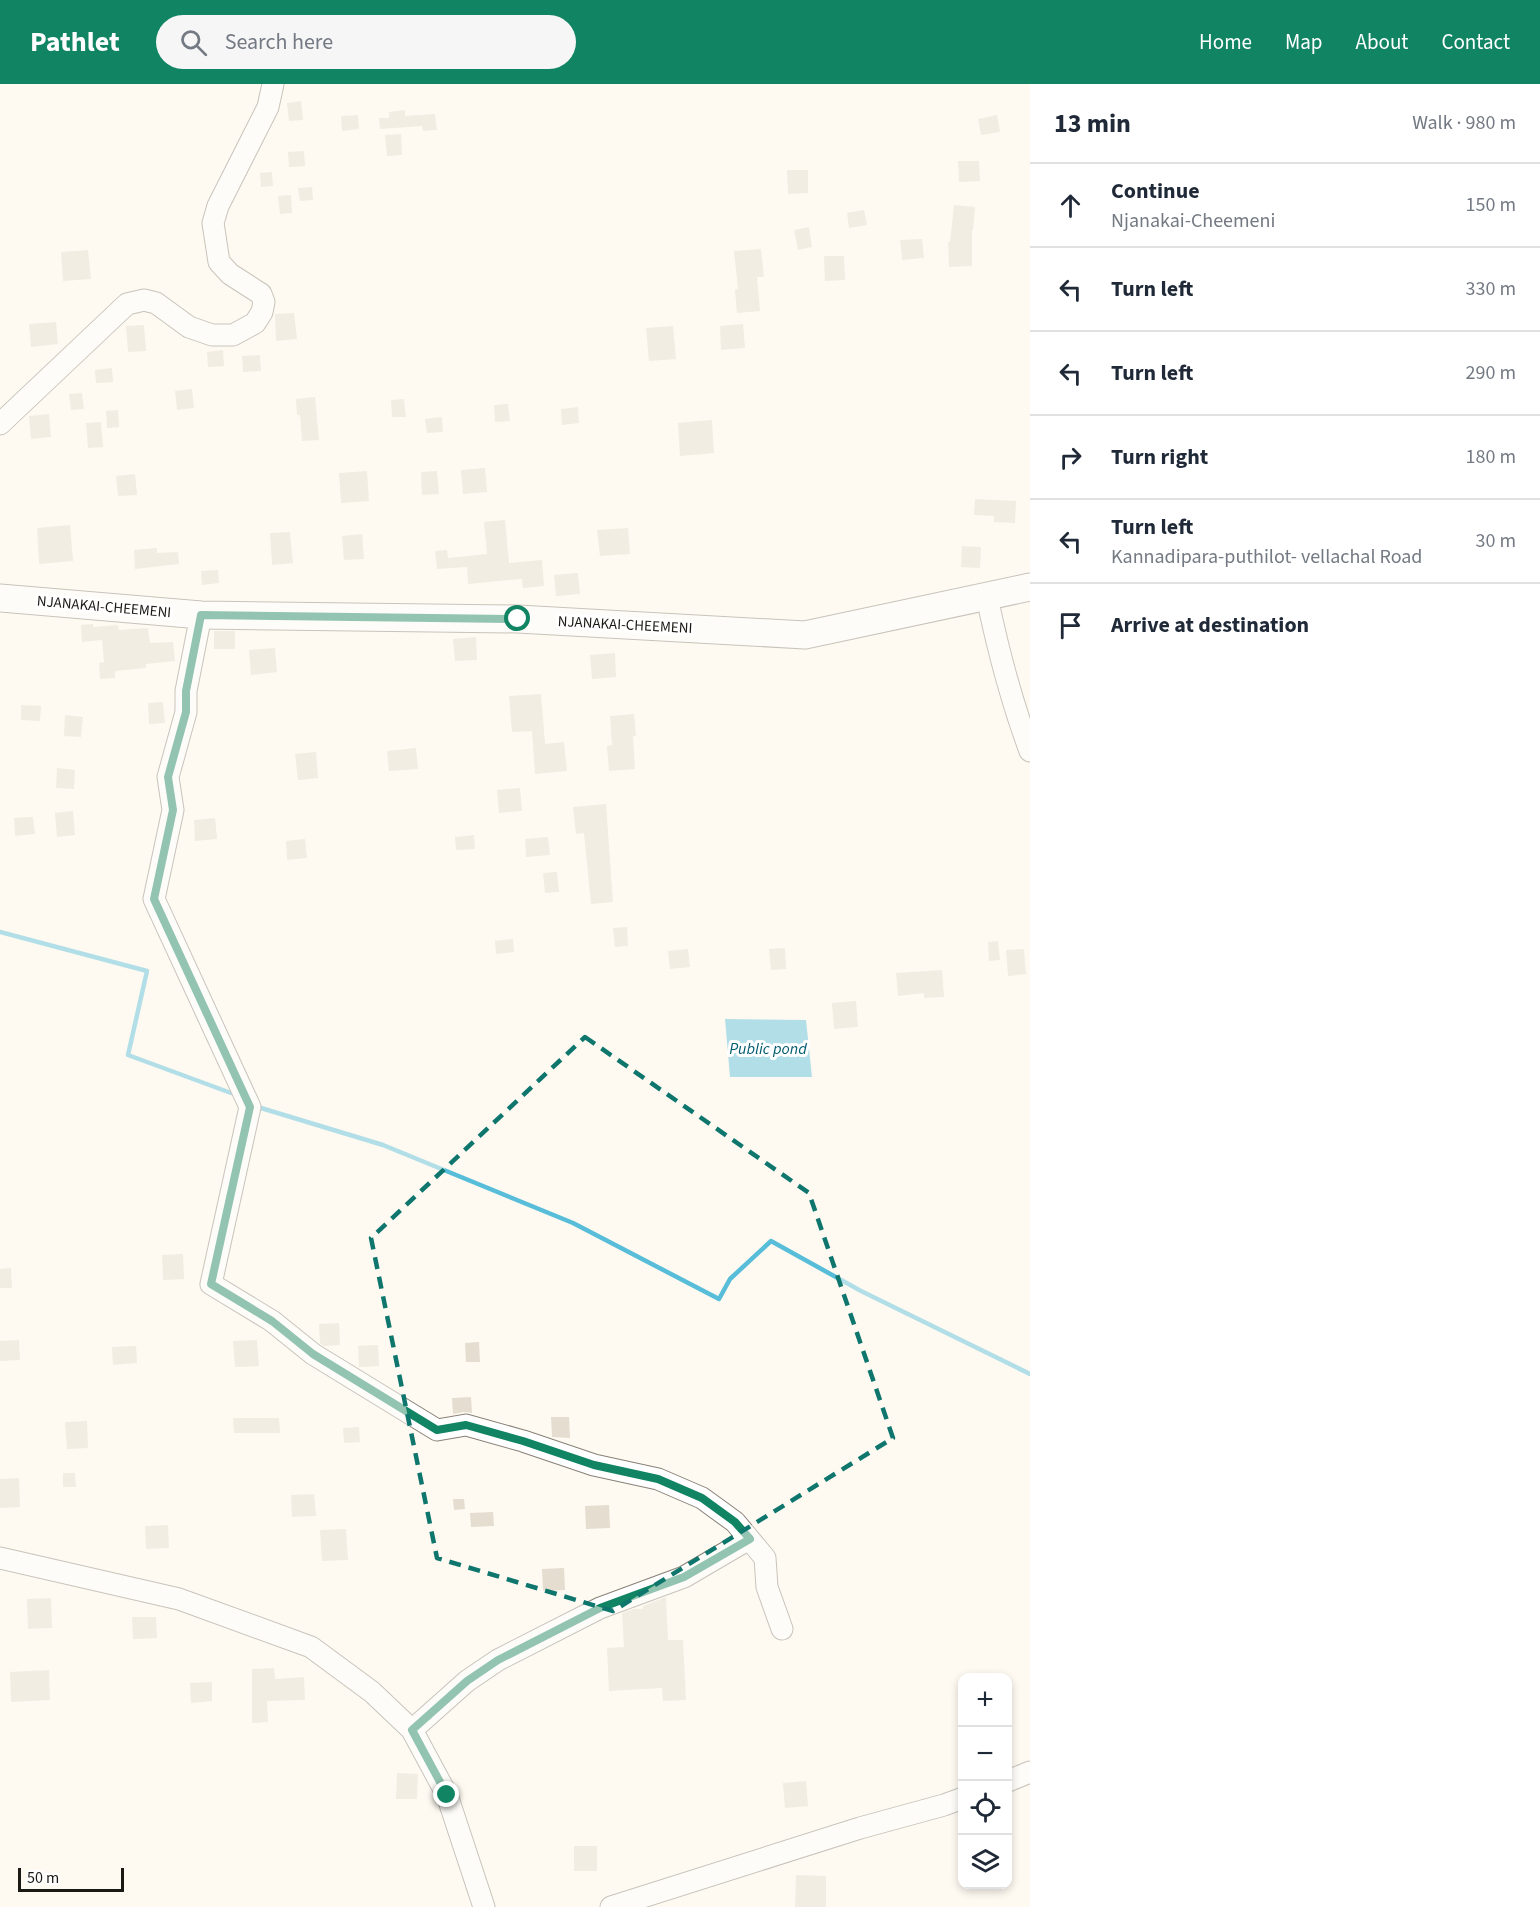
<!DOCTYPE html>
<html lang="en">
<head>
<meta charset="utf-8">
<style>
	:root { --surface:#fff; --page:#f6f6f7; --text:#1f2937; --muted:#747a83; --line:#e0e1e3; --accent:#108463 }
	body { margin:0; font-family:"Source Sans 3",sans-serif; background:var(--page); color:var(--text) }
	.controls { position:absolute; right:18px; bottom:18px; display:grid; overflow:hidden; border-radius:12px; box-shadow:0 3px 9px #0003 }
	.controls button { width:54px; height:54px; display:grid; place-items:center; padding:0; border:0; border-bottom:2px solid var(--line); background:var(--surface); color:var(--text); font:30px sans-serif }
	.scale { position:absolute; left:18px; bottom:15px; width:106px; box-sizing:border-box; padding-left:6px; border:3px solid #1b1914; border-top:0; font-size:16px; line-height:21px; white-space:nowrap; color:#1b1914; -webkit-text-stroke:4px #fff; paint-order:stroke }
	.stop { position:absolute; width:18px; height:18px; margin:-14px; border:4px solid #108463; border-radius:50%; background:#fff }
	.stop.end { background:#108463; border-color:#fff; box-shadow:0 2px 6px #0008 }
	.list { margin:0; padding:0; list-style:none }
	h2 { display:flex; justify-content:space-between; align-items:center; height:78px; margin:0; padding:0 24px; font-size:26px }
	h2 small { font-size:20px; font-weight:400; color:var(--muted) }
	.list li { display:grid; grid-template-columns:39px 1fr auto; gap:18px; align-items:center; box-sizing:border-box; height:84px; padding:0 24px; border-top:2px solid var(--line) }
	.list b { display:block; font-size:22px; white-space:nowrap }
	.list p { margin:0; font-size:20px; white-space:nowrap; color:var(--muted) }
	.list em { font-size:20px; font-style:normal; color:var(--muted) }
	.icon { flex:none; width:33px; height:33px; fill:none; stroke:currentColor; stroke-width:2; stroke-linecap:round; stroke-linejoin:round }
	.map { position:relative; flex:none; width:1030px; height:1823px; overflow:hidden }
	header { display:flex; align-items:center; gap:36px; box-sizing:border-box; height:84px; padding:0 30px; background:var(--accent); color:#fff }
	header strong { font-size:28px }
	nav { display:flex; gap:33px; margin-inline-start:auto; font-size:21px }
	.search { width:420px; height:54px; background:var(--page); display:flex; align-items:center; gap:15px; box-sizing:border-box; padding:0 21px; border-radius:33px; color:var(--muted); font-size:22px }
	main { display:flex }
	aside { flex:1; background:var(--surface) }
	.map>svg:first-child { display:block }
</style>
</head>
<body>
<header>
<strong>Pathlet</strong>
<div class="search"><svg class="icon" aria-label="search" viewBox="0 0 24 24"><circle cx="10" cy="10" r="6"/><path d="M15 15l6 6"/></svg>Search here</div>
<nav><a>Home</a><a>Map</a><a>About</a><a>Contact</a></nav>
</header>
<main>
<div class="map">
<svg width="1030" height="1823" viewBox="0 0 1030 1823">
	<rect width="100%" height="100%" fill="#fefaf2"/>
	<path fill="#58bdd9" d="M 725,935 L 806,936 L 812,993 L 730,993 Z"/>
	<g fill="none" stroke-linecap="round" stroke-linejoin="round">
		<path stroke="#58bdd9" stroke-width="4.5" d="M 0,848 L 147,887 L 128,971 L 231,1009
			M 261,1024 L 383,1061 L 573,1139 L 719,1215 L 730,1195 L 771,1157 L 861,1207 L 1030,1290"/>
	</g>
	<path fill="#e4ddd0" d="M 301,17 L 303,36 L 289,37 L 287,19 Z
		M 405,26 L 405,32 L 435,30 L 437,46 L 423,47 L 422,42 L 380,45 L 379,34 L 389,34 L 389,28 Z
		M 358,31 L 359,45 L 342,47 L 341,32 Z
		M 997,31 L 1000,48 L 981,51 L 978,35 Z
		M 401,50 L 402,71 L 387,72 L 385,51 Z
		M 304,67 L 305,82 L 289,83 L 288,68 Z
		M 958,77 L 979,77 L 980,97 L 959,98 Z
		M 787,86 L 808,86 L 808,109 L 788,110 Z
		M 272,88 L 273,102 L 261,103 L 260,89 Z
		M 312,103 L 313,116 L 300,117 L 298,104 Z
		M 291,111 L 292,129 L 280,130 L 278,112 Z
		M 954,121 L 975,123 L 973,146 L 972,146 L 972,182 L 949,183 L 948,158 L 950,158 Z
		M 864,126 L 867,141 L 849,144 L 847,129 Z
		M 809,143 L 812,163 L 798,166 L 794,146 Z
		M 922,155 L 924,174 L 902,176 L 900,156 Z
		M 761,165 L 764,193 L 757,193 L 760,227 L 737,229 L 735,206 L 738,205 L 734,167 Z
		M 88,166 L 91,195 L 63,197 L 61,168 Z
		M 824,172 L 844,172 L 845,196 L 825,197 Z
		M 294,229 L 297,255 L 276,257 L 275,230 Z
		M 56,238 L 58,260 L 31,263 L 29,240 Z
		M 743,240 L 745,264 L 721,266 L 720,242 Z
		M 144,241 L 146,267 L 128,268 L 126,242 Z
		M 673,242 L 676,275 L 649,277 L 646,244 Z
		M 223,266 L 224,282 L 208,283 L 207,268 Z
		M 260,271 L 261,287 L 243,288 L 242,272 Z
		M 112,284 L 113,298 L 96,299 L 95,286 Z
		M 192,305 L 194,324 L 177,326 L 175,307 Z
		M 82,309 L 84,325 L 71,326 L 69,310 Z
		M 315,313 L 319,356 L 302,357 L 300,331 L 297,331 L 296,315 Z
		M 404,315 L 406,333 L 392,333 L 391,316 Z
		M 508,320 L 510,337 L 495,338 L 494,321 Z
		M 578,323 L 579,339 L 562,341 L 561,325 Z
		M 118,326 L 119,343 L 107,344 L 106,327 Z
		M 49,330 L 51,353 L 31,355 L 29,332 Z
		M 442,333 L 443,348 L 427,349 L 425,335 Z
		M 712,336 L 714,369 L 680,372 L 678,339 Z
		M 101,338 L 103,363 L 88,364 L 86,339 Z
		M 485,384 L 487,408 L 463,410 L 461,386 Z
		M 367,387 L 369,417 L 341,419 L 339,389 Z
		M 437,387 L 439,410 L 422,411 L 421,388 Z
		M 135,390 L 137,411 L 118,412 L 116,392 Z
		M 975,415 L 1016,417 L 1015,439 L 994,438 L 994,432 L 974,431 Z
		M 505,436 L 509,479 L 542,476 L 544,502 L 523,504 L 522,495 L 468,500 L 467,483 L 437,485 L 435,467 L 447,466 L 448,474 L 487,470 L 484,438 Z
		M 70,441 L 73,477 L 39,480 L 37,444 Z
		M 628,444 L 630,470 L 600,472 L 597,446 Z
		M 290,448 L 293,479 L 272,481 L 270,449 Z
		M 362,450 L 364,475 L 344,476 L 342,452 Z
		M 962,462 L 981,463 L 980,484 L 961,483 Z
		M 157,464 L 157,469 L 178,468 L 179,480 L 135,485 L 134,466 Z
		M 218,486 L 219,499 L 202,501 L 201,487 Z
		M 578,489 L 580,510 L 556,512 L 554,491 Z
		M 93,540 L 93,543 L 118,541 L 119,546 L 148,544 L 150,559 L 173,558 L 175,577 L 146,580 L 146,584 L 115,587 L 115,594 L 100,595 L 99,579 L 104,578 L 102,556 L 82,558 L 81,541 Z
		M 214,547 L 235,547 L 235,565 L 214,565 Z
		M 476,553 L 477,576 L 455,577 L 453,555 Z
		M 275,564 L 277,588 L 251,591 L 249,566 Z
		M 615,569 L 616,593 L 592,595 L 590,571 Z
		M 541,610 L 545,660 L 564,658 L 567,687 L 535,690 L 532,647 L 512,648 L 509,612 Z
		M 163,618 L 165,639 L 149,640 L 148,619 Z
		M 21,621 L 41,622 L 40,637 L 21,636 Z
		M 634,630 L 636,652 L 633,652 L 635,685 L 609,687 L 607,662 L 612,661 L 610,632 Z
		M 65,631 L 83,633 L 81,653 L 64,652 Z
		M 416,664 L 418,685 L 389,687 L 387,667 Z
		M 316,668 L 318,694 L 298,696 L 295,670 Z
		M 57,684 L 75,686 L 74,705 L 56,704 Z
		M 520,704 L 522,727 L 499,729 L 497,706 Z
		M 606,720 L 613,818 L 591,820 L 584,749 L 576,750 L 573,723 Z
		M 73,727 L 75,751 L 57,753 L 55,729 Z
		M 33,733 L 35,750 L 15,752 L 14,734 Z
		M 215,734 L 217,755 L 195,757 L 194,736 Z
		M 474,751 L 475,765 L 456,766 L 455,753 Z
		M 548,753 L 550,771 L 526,773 L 525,755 Z
		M 305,755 L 307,774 L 287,776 L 286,757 Z
		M 557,788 L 559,808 L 545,809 L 543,789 Z
		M 627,843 L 628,862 L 615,863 L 613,844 Z
		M 513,855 L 514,868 L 496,870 L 495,857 Z
		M 998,857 L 1000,876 L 989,877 L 988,858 Z
		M 785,864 L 786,885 L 771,886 L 769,865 Z
		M 688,865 L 690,883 L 670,885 L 668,867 Z
		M 1024,865 L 1026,890 L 1008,892 L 1006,866 Z
		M 942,886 L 944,913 L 924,914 L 924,909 L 898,912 L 896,889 Z
		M 856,917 L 858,943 L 834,945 L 832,919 Z
		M 183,1170 L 184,1195 L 163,1196 L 162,1171 Z
		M 11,1184 L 12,1204 L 0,1204 L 0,1185 Z
		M 339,1239 L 340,1261 L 324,1262 L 320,1259 L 319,1240 Z
		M 19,1256 L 20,1276 L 0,1277 L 0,1257 Z
		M 257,1256 L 259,1282 L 235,1283 L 233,1257 Z
		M 479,1258 L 480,1278 L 466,1278 L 465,1259 Z
		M 378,1261 L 379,1282 L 359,1283 L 358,1262 Z
		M 136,1262 L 137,1279 L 113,1281 L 112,1263 Z
		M 471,1313 L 472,1329 L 464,1328 L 453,1330 L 452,1314 Z
		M 551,1333 L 569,1333 L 570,1354 L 552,1353 Z
		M 233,1334 L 279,1334 L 280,1349 L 234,1349 Z
		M 87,1337 L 88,1364 L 67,1365 L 65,1338 Z
		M 359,1343 L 360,1358 L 344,1359 L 343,1344 Z
		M 63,1389 L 75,1389 L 76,1403 L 63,1403 Z
		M 19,1394 L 20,1423 L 0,1424 L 0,1395 Z
		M 314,1410 L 316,1432 L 292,1433 L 291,1411 Z
		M 453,1415 L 464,1415 L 465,1425 L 454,1426 Z
		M 609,1421 L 610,1444 L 586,1445 L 585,1422 Z
		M 493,1428 L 494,1442 L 471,1443 L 470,1429 Z
		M 168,1441 L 169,1464 L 146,1465 L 145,1442 Z
		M 346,1445 L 348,1476 L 322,1477 L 320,1446 Z
		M 564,1484 L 565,1506 L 543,1507 L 542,1485 Z
		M 666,1513 L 668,1556 L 683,1556 L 686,1616 L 663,1617 L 662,1604 L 609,1607 L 607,1564 L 624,1563 L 622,1529 L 634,1525 L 643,1525 L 643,1522 Z
		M 51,1514 L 52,1544 L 28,1545 L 27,1515 Z
		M 132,1533 L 156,1533 L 157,1554 L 133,1555 Z
		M 274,1584 L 275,1595 L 304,1593 L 305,1616 L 267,1617 L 268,1638 L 252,1639 L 252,1585 Z
		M 49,1586 L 50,1616 L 11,1618 L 10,1588 Z
		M 212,1598 L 212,1617 L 191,1619 L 190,1599 Z
		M 397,1689 L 418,1690 L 417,1715 L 396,1715 Z
		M 806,1697 L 808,1722 L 785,1724 L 783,1699 Z
		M 574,1762 L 597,1762 L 597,1787 L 574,1787 Z
		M 796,1791 L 826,1792 L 826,1823 L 795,1823 Z"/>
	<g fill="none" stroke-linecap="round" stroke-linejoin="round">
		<g stroke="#888277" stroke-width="23">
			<path id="minor" d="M 0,340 L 127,220 L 144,216 L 156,219 L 189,243 L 212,251 L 233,251 L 255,239 L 262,228 L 264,218 L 261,210 L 230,190 L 219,178 L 213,139 L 218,122 L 268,23 L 273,0
				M 987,513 C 998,566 1011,616 1030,667
				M 201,531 L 186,607 L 186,628 L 168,693 L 173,726 L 154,815 L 250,1023 L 211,1200 L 272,1237 L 313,1270 L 437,1346 L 466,1341 L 523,1357 L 594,1381 L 658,1395 L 702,1414 L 735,1438 L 765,1474 L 767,1503 L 782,1545
				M 0,1474 L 179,1515 L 311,1563 L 372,1608 L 412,1646 L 447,1711 L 484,1823
				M 412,1646 L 467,1597 L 498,1576 L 600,1524 L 684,1493 L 749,1455
				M 1008,1697 L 1030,1688
				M 611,1823 L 860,1744 L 944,1721 L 963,1714"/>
		</g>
		<g stroke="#888277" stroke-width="29">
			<path id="major" d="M 0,514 L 201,531 L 518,535 L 805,551 L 1030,503"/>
		</g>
		<use href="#minor" stroke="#fff" stroke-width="21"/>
		<use href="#major" stroke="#fff" stroke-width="27"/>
	</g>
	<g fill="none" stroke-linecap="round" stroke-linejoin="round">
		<path stroke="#108463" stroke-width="8" d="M 447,1711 L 412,1646 L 467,1597 L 498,1576 L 600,1524 L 684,1493 L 750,1455 L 735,1438 L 702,1414 L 658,1395 L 594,1381 L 523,1357 L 466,1341 L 437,1346 L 313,1270 L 272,1237 L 211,1200 L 250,1023 L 154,815 L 173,726 L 168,693 L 186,628 L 186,607 L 201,531 L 518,535"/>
	</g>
	<path d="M0 0H1030V1823H0ZM 585,953 L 809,1109 L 893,1354 L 613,1527 L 437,1474 L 371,1154 Z" fill="#fefaf2" fill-opacity=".55" fill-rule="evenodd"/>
	<path fill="none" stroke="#0f766e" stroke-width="4.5" stroke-dasharray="12 8" stroke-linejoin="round" d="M 585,953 L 809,1109 L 893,1354 L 613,1527 L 437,1474 L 371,1154 Z"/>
	<g text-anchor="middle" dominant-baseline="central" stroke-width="6" stroke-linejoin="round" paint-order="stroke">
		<g font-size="15" fill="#1b1914" stroke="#fff">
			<text transform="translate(104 523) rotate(5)">NJANAKAI-CHEEMENI</text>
			<text transform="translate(625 541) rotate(3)">NJANAKAI-CHEEMENI</text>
		</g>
		<g font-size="16" font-style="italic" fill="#005b6e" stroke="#fff">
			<text x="768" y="965">Public pond</text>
		</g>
	</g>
</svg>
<div class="controls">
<button>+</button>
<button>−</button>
<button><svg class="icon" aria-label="locate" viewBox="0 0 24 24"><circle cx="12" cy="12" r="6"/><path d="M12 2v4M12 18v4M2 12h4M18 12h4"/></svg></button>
<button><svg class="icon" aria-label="layers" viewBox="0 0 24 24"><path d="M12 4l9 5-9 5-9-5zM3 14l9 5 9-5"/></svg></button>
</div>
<div class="scale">50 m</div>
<div class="stop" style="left:518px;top:535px"></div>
<div class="stop end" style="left:447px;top:1711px"></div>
</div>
<aside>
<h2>13 min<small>Walk · 980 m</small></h2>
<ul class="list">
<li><svg class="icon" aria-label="ahead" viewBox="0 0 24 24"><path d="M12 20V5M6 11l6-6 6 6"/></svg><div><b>Continue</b><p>Njanakai-Cheemeni</p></div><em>150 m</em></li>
<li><svg class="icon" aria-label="left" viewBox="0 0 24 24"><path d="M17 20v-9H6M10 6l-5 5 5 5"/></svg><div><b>Turn left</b></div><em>330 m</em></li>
<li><svg class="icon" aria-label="left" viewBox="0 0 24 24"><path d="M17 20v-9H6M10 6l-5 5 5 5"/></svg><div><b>Turn left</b></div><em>290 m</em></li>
<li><svg class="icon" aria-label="right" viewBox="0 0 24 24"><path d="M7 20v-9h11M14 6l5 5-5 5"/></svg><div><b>Turn right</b></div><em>180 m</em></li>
<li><svg class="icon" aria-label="left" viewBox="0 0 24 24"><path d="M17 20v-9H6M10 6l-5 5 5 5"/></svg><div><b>Turn left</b><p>Kannadipara-puthilot- vellachal Road</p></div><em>30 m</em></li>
<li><svg class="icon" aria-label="arrive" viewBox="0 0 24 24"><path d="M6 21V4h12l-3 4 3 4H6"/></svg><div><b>Arrive at destination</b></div></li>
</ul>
</aside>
</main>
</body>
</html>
